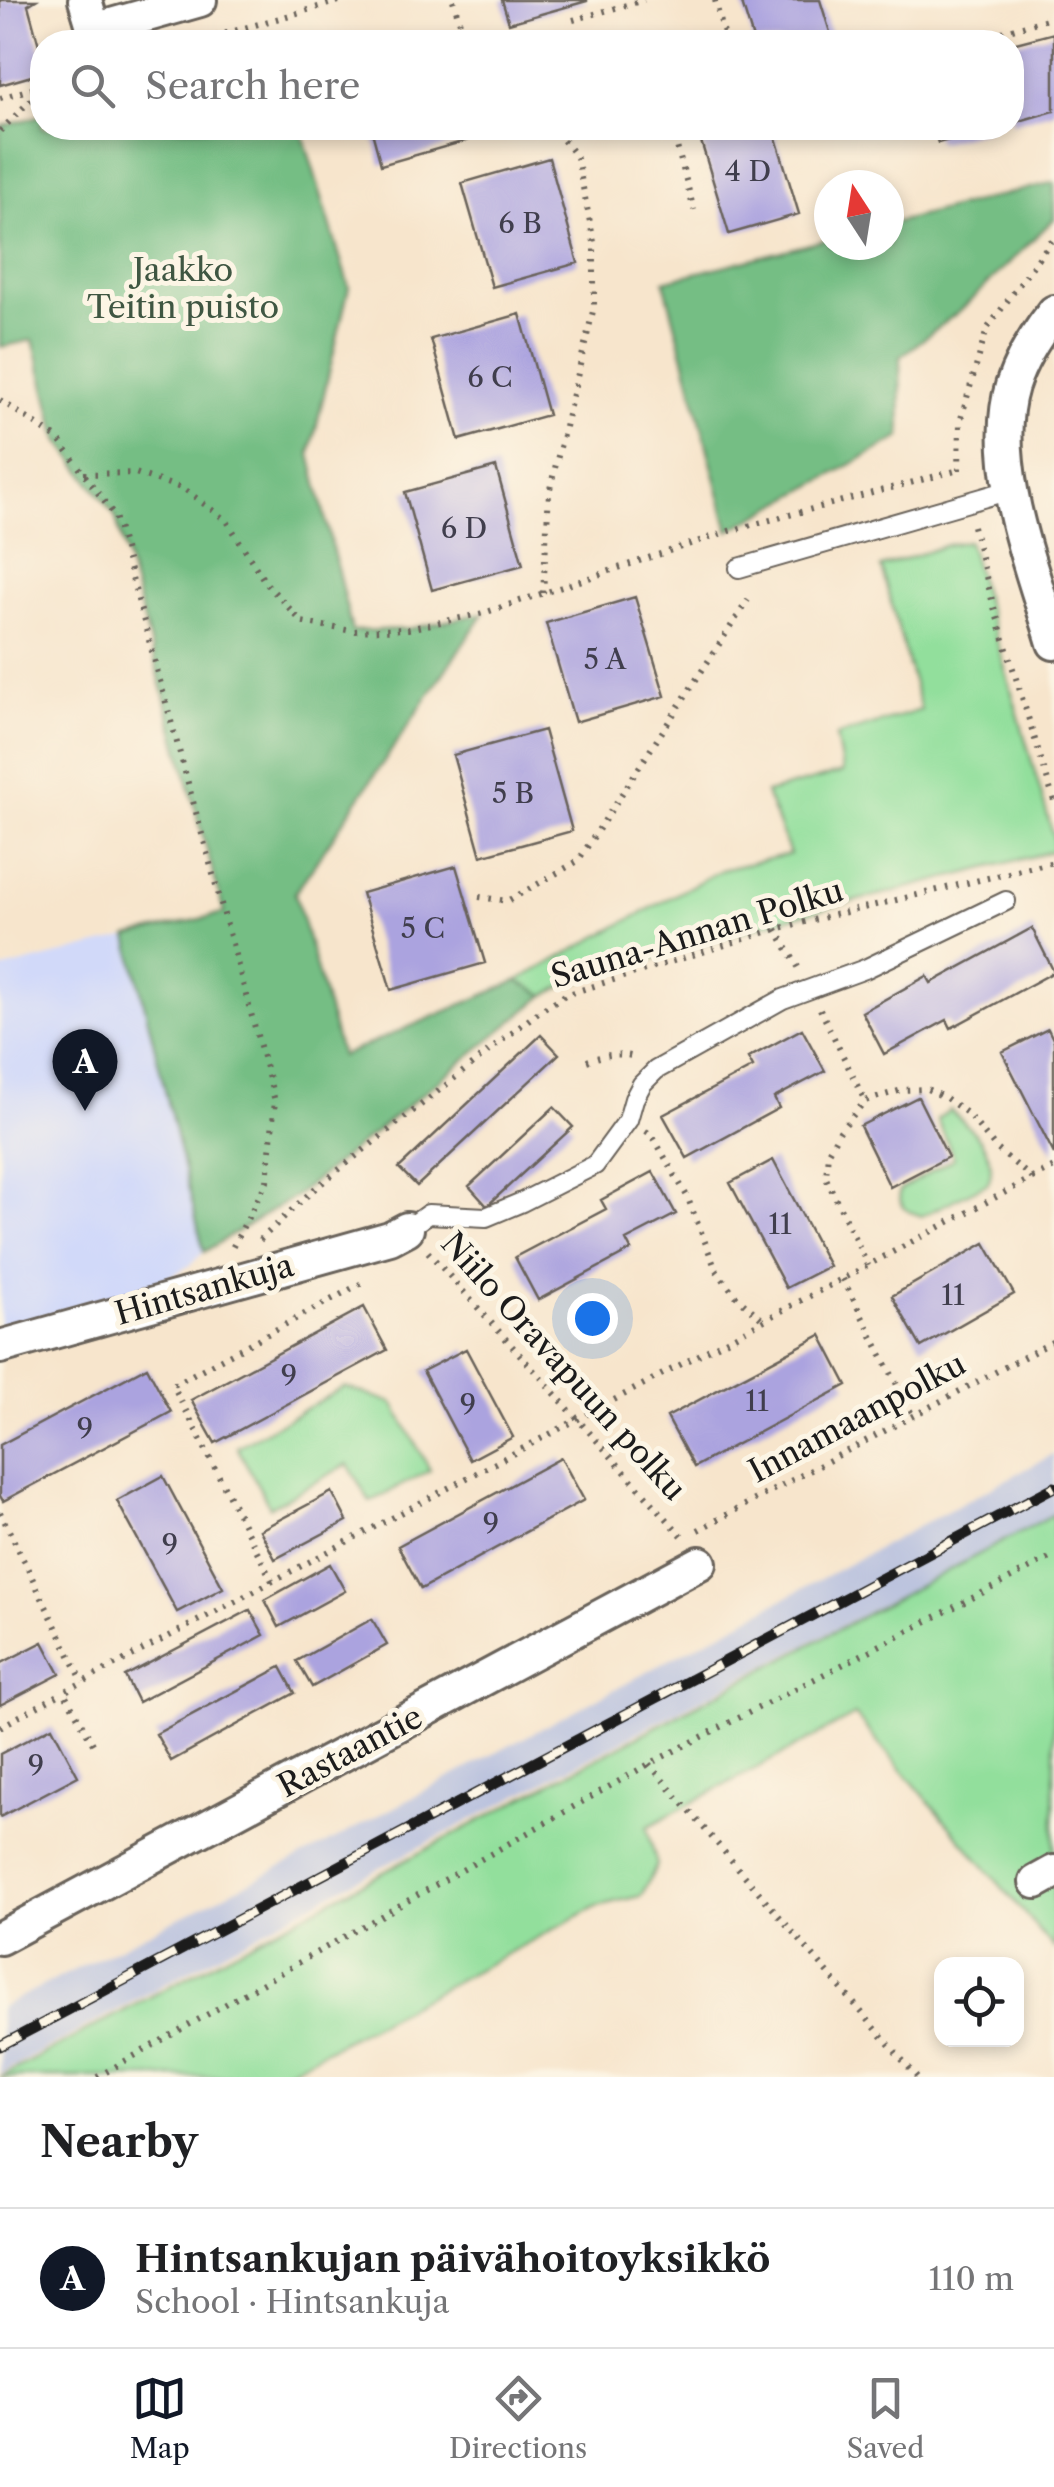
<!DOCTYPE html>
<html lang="en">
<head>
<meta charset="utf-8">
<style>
	:root { --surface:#fff; --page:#f6f6f6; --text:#202124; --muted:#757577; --line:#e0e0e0; --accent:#111827 }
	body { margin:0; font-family:"Libre Caslon Text",serif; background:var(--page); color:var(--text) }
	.controls { position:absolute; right:30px; bottom:30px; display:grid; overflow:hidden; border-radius:20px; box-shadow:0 5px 15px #0003 }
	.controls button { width:90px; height:90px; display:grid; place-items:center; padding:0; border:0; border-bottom:2px solid var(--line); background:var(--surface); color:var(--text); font:50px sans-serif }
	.compass { position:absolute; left:814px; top:170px; width:90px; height:90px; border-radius:50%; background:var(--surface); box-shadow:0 5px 15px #0003; rotate:348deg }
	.you { position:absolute; left:592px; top:1318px; width:35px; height:35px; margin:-25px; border:8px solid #fff; border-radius:50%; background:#1a73e8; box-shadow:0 0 0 15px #1a73e833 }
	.badge { display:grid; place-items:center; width:65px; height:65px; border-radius:50%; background:var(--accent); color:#fff; font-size:32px; font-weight:700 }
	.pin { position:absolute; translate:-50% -82px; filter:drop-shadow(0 2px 5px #0008) }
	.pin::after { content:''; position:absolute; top:52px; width:35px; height:30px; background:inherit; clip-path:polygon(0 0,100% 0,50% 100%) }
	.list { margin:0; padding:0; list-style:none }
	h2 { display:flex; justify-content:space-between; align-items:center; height:130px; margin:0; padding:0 40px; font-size:42px }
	h2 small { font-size:32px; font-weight:400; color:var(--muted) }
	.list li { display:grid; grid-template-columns:65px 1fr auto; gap:30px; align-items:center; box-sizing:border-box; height:140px; padding:0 40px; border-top:2px solid var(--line) }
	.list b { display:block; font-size:38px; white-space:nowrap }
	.list p { margin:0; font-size:32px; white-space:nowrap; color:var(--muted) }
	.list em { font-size:32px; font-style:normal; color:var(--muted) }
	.icon { flex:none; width:55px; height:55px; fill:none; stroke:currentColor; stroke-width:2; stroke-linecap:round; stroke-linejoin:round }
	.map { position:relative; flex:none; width:1054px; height:2077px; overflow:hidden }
	.search { position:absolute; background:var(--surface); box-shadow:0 5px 15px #0003; left:30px; right:30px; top:30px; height:110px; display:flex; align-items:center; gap:25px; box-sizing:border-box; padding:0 35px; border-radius:40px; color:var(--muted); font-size:38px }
	.sheet { height:270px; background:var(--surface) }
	nav { display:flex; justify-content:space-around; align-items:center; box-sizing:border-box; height:140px; border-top:2px solid var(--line); background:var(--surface); font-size:28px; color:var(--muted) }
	nav a { display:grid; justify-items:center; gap:5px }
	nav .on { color:var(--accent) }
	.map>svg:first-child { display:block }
</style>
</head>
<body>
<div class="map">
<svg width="1054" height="2077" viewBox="0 0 1054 2077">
	<rect width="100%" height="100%" fill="#fcf5e5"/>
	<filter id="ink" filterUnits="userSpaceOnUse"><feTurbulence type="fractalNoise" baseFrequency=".01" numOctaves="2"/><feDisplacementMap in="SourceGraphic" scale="20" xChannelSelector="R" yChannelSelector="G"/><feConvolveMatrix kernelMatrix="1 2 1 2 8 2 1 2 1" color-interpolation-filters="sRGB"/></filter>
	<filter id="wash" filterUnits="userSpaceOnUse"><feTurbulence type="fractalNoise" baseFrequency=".0048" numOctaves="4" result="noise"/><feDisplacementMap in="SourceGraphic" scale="40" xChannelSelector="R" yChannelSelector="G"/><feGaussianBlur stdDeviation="2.25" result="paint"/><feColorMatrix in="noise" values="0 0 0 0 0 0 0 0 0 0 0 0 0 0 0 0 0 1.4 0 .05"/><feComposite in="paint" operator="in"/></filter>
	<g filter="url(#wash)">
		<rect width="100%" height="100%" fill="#f7e5cc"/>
		<path fill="#d1d9f9" d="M 128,937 L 204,1252 L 189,1266 L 162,1281 L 0,1329 L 0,970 Z"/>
		<path fill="#bbc3de" d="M 1054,1454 L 1054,1514 L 338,1890 L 0,2074 L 0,2007 L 320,1847 Z"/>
		<path fill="#92df9c" stroke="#577e5c" stroke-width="2.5" d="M 968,541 L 1054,838 L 1054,851 L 776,921 L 565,986 L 545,995 L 517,981 L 721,870 L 790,854 L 766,793 L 843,772 L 836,736 L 921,710 L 881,567 L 947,545 Z
			M 950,1110 C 970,1127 1001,1153 988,1183 L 922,1216 C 908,1212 897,1207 900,1190 L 954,1158 L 937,1119 Z
			M 345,1387 L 393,1403 L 430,1470 L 370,1502 L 348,1464 L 270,1507 L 237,1447 Z
			M 1054,1514 L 1054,1948 L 855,1715 L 647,1827 L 657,1865 L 641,1896 L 597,1906 L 275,2077 L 0,2077 Z"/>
		<path fill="#75be84" stroke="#486d50" stroke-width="2.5" d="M 42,115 L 42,128 L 301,128 L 349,287 L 310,454 L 352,631 L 408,629 L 484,613 L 295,893 L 341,1056 L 517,981 L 545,995 L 297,1195 L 204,1252 L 128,937 L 224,913 L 115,516 L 58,439 L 33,340 L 0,347 L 0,127 Z
			M 1054,182 L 1054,219 L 962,309 L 900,357 L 901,437 L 729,531 L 664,281 L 829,239 L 829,245 L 889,245 L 889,224 Z"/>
		<g id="blocks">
			<path fill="#aba3df" d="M 0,0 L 36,0 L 28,5 L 40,49 L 42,48 L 42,73 L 0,85 Z
				M 502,0 L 587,0 L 587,1 L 509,23 Z
				M 741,0 L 820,0 L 833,42 L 754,42 Z
				M 1054,33 L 1054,111 L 1012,123 L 1012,44 Z
				M 371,128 L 466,128 L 469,140 L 381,165 Z
				M 697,128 L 773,128 L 799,214 L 729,234 Z
				M 933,128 L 990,128 L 990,129 L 938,143 Z
				M 549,158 L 578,263 L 492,287 L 462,183 Z
				M 520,314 L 548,415 L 459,440 L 431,339 Z
				M 496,467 L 523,565 L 432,590 L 405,492 Z
				M 635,597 L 665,696 L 575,722 L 546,623 Z
				M 544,730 L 572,831 L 481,856 L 453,755 Z
				M 456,866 L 485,963 L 391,990 L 362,893 Z
				M 1032,928 L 1054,972 L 951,1028 L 947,1020 L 884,1054 L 862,1012 L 927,976 L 931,983 Z
				M 802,1029 L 825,1071 L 774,1098 L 779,1108 L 687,1158 L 663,1115 L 753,1067 L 748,1058 Z
				M 1048,1029 L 1054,1041 L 1054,1154 L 1002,1052 Z
				M 541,1035 L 559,1054 L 417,1186 L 399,1168 Z
				M 918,1097 L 948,1157 L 890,1187 L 860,1126 Z
				M 554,1107 L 573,1127 L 487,1206 L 469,1186 Z
				M 773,1160 L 829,1266 L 786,1288 L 730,1183 Z
				M 653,1172 L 676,1214 L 626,1240 L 631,1250 L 538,1300 L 515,1257 L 606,1209 L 601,1200 Z
				M 985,1243 L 1014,1294 L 921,1347 L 892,1296 Z
				M 364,1307 L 387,1350 L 215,1443 L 191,1400 Z
				M 821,1335 L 847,1385 L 694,1467 L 667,1417 Z
				M 466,1349 L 513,1437 L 470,1460 L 423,1371 Z
				M 147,1367 L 171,1412 L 3,1501 L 0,1496 L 0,1445 Z
				M 561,1458 L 584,1500 L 421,1589 L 398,1546 Z
				M 163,1476 L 223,1588 L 177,1612 L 117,1501 Z
				M 332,1492 L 347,1521 L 275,1559 L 260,1530 Z
				M 330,1564 L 345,1591 L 279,1627 L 265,1600 Z
				M 250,1610 L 264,1635 L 138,1702 L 125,1676 Z
				M 372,1619 L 387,1645 L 312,1687 L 297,1661 Z
				M 43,1642 L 60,1674 L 0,1705 L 0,1664 Z
				M 281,1667 L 295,1693 L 171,1761 L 156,1734 Z
				M 52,1727 L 78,1776 L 0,1817 L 0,1754 Z"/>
		</g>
	</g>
	<g filter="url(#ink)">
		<use href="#blocks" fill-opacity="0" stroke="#69625a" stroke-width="2.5"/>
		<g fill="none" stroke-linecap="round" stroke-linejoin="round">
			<g stroke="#69625a" stroke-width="22">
				<path id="service" d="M 739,568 L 1010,490
					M 407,1229 L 428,1214 L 486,1217 L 522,1202 L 595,1165 L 628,1120 L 634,1099 L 642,1084 L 656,1070 L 783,999 L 865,969 L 1006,901"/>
			</g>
			<g stroke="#69625a" stroke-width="38">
				<path id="minor" d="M 85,0 L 94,30 L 200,0
					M 1054,312 C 1036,335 1021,358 1012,386 C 989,462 1032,568 1054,643
					M 0,1347 L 390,1238 L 407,1229
					M 1036,1882 L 1054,1872
					M 0,1938 L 700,1563"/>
			</g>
			<path stroke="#69625a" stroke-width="6" stroke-dasharray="2.5 8" stroke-linecap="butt" d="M 453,0 L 466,42
				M 715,0 L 724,34 L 716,42
				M 573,20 L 644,0
				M 1002,32 L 1054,17
				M 195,42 L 343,0
				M 0,98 L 42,86
				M 672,128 L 694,210
				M 0,131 L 42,89
				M 0,400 L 58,439 L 115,516 L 275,1101 L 267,1181 L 231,1250
				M 959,470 L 960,422 L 987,329 L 1054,237
				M 84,474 L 135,473 L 184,489 L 227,521 L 265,582 L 302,622 L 352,631 L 408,629 L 484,613 L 729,531 L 959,470
				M 973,526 L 993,604 L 1054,801
				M 543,593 L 549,493 L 594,307 L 594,242 L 577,158 L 554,128
				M 479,897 L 508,901 L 578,861 L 748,600
				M 776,929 L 798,967
				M 820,1009 L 865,1101
				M 587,1061 C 604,1055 617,1052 635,1057
				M 646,1131 L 652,1135 L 687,1196 L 716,1270 L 736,1296 L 764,1321
				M 1032,1178 L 1054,1167
				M 260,1240 L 313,1190 L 541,1010 L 565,995 L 776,929 L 1054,862
				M 428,1252 L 683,1537
				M 843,1279 L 913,1416
				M 0,1512 L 83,1682
				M 698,1530 L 1054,1341
				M 272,1581 L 173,1385 L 362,1283
				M 0,1727 L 64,1692
				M 93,1744 L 64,1692 L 1032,1178 L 996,1148 L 967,1113 L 946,1098 L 927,1089 L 902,1090 L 865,1101 L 840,1131 L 828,1152 L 826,1178 L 868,1266
				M 649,1764 L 917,2077
				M 97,2077 L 649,1764 L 1054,1556"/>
			<use href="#service" stroke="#fff" stroke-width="18"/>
			<use href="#minor" stroke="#fff" stroke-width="32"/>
			<g stroke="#1c1c1c" stroke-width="11">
				<path id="rail" d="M 0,2046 L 1054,1487"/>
			</g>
			<use href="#rail" stroke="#fcf5e5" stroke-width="8" stroke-dasharray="22" stroke-linecap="butt"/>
		</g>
	</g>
	<g text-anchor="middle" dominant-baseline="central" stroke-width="10" stroke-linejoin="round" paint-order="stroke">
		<g font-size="28" fill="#403e4d">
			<text x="748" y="171">4 D</text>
			<text x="520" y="223">6 B</text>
			<text x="490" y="377">6 C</text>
			<text x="464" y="528">6 D</text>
			<text x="605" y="659">5 A</text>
			<text x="513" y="793">5 B</text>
			<text x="423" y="928">5 C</text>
			<text x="780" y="1224">11</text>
			<text x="953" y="1295">11</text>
			<text x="289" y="1375">9</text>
			<text x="757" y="1401">11</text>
			<text x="468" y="1404">9</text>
			<text x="85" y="1428">9</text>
			<text x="491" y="1523">9</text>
			<text x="170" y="1544">9</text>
			<text x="36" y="1765">9</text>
		</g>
		<g font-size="32" fill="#3f5642" stroke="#fcf5e5">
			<text x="183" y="269">Jaakko<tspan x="183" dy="37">Teitin puisto</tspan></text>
		</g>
		<g font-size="32" fill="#1c1c1c" stroke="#fcf5e5">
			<text transform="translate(697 933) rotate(-17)">Sauna-Annan Polku</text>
			<text transform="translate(204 1289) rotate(-16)">Hintsankuja</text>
			<text transform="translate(564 1366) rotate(48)">Niilo Oravapuun polku</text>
			<text transform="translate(857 1417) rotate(-28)">Innamaanpolku</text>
			<text transform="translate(350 1751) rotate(-28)">Rastaantie</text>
		</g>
	</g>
</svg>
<div class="controls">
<button><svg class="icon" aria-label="locate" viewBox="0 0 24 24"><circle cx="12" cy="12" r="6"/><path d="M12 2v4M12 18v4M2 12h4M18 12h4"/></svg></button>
</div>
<svg class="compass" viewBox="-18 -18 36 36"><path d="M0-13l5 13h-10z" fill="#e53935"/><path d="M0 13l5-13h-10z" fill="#757577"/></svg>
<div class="you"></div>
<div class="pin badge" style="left:85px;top:1111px">A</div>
<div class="search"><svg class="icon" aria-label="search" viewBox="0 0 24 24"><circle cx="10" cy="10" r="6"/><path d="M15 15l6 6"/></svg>Search here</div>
</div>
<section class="sheet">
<h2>Nearby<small></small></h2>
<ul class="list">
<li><span class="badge">A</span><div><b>Hintsankujan päivähoitoyksikkö</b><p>School · Hintsankuja</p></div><em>110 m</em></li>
</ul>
</section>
<nav>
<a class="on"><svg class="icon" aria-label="map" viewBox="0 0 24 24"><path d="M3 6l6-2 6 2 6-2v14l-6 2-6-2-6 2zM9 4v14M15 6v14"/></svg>Map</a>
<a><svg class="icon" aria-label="directions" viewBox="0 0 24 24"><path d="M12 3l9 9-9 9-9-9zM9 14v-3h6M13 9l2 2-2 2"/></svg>Directions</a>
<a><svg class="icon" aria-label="saved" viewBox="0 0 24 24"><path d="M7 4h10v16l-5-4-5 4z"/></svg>Saved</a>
</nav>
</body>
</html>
